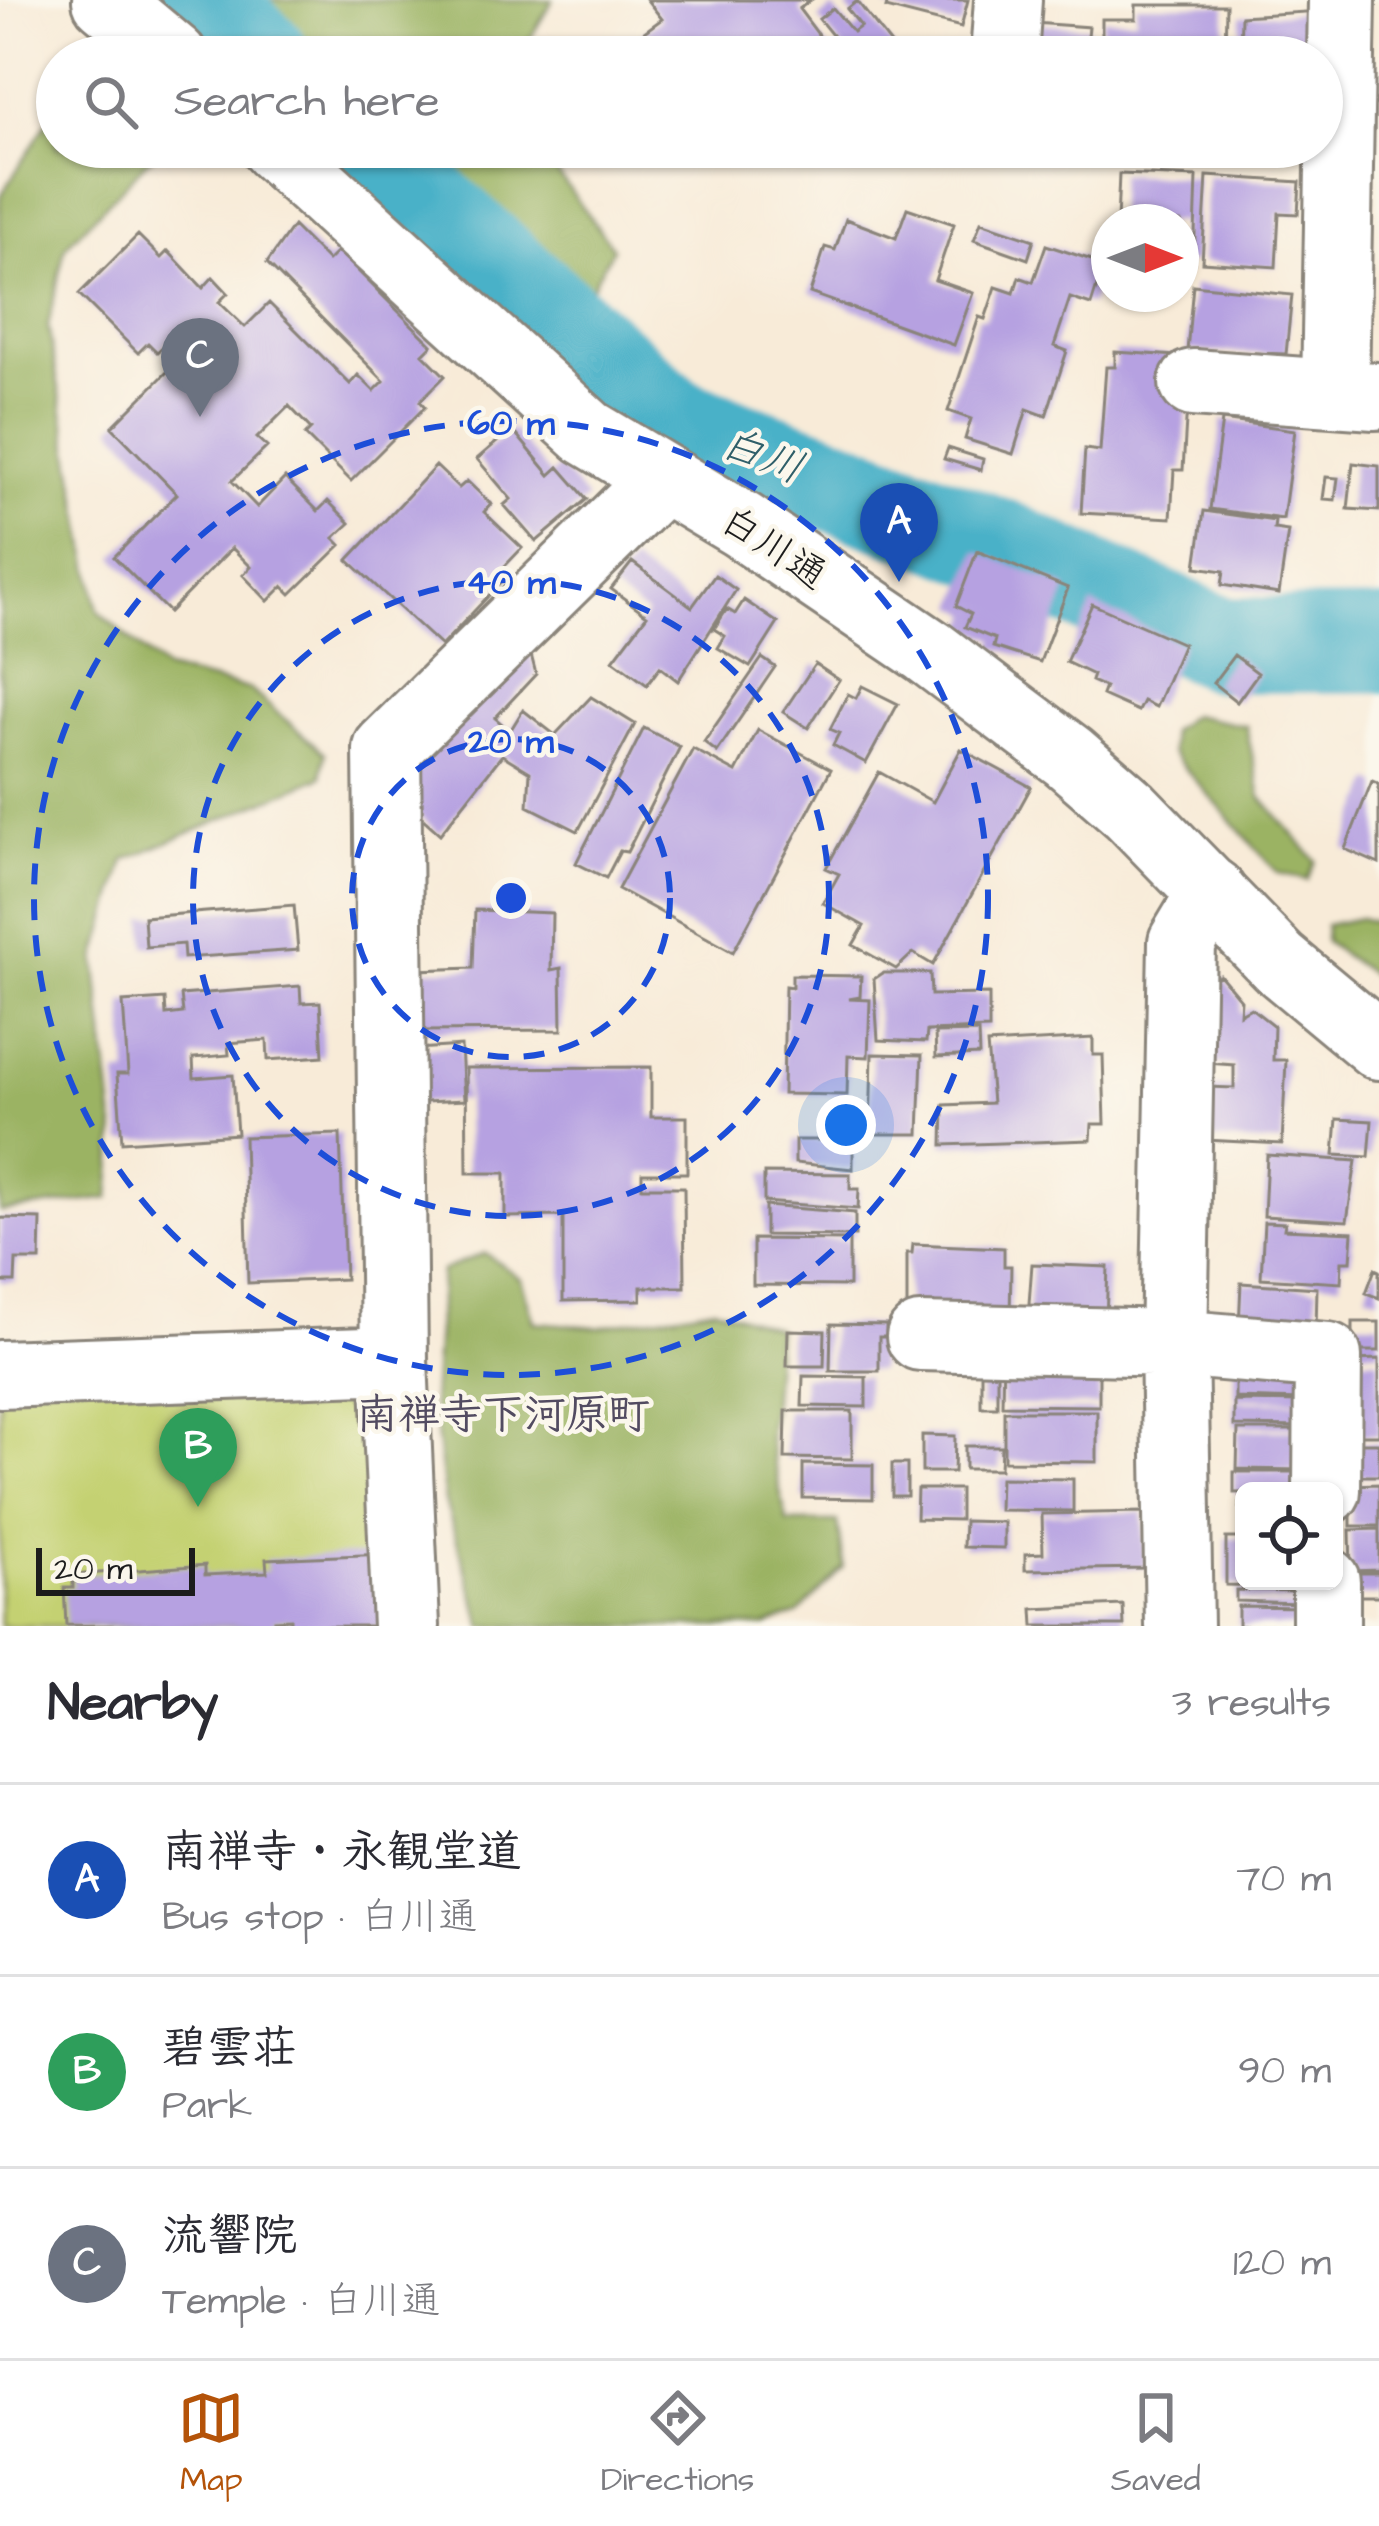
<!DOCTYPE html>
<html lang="en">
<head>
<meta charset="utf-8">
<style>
	:root { --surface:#fff; --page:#f7f7f7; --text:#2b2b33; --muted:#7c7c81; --line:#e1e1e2; --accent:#b45309 }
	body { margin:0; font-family:"Architects Daughter","Klee One",sans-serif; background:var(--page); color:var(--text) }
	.controls { position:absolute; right:36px; bottom:36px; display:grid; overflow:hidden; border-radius:18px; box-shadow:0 3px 9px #0004 }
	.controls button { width:108px; height:108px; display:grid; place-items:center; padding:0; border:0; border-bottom:3px solid var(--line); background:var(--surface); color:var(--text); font:60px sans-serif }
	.compass { position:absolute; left:1091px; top:204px; width:108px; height:108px; border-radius:50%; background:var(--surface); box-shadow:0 3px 9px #0004; rotate:90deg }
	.scale { position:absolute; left:36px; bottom:30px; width:159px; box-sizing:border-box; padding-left:12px; border:6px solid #1c1c1c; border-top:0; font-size:33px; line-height:42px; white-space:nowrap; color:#1c1c1c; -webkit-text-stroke:9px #fbf7ec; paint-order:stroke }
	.you { position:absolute; left:846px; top:1125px; width:42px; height:42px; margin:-30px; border:9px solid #fff; border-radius:50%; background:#1a73e8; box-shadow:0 0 0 18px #1a73e833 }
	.badge { display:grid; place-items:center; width:78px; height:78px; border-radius:50%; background:var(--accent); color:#fff; font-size:39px; font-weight:700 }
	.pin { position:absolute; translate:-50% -99px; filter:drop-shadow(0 3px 6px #0008) }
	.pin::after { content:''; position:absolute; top:63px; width:42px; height:36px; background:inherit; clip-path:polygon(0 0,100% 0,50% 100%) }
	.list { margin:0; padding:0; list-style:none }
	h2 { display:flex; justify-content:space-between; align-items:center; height:156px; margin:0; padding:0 48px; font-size:51px }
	h2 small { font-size:39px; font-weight:400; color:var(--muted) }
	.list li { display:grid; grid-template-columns:78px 1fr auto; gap:36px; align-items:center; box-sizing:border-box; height:192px; padding:0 48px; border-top:3px solid var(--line) }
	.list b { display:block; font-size:45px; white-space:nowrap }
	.list p { margin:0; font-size:39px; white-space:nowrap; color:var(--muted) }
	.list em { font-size:39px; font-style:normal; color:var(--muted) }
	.icon { flex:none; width:66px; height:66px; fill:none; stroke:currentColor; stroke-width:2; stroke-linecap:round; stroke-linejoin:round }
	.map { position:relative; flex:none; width:1379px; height:1626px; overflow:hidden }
	.search { position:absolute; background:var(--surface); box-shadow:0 3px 9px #0004; left:36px; right:36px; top:36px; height:132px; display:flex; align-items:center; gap:30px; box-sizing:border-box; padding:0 42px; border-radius:66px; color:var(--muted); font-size:45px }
	.sheet { height:732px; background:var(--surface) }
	nav { display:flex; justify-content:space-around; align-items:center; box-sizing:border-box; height:168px; border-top:3px solid var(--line); background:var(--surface); font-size:33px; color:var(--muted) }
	nav a { display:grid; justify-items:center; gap:6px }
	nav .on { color:var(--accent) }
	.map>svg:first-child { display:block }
</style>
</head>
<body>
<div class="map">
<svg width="1379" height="1626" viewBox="0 0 1379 1626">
	<rect width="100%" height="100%" fill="#fbf7ec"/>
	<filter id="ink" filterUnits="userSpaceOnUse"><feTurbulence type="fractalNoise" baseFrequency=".00833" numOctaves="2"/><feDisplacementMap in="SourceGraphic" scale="24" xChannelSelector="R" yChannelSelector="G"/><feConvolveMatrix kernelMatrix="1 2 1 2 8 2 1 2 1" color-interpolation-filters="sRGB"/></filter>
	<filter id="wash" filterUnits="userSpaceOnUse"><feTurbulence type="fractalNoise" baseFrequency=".004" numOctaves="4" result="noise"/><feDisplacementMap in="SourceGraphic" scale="48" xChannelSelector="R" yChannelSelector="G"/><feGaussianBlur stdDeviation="2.7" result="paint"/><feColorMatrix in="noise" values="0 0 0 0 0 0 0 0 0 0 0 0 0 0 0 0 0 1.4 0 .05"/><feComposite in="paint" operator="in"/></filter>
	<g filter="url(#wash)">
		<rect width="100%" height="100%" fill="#f8ebd8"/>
		<path fill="#c4d172" stroke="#707647" stroke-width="3" d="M 388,1367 L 401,1626 L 0,1626 L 0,1387 Z"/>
		<path fill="#9bb364" stroke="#5c6840" stroke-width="3" d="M 261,0 L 553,0 L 519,57 L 309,57 L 272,21 Z
			M 57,106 L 57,147 L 161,147 L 65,247 L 48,326 L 98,611 L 165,670 L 249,689 L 325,753 L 321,777 L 125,860 L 96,960 L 115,1134 L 110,1198 L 0,1212 L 0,197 Z
			M 401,147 L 538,147 L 613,248 L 591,288 L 552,294 Z
			M 1191,715 L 1246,726 L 1261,797 L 1316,861 L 1307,880 L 1278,873 L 1171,753 L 1170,731 Z
			M 1360,918 L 1379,924 L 1379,980 L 1325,942 L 1326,925 Z
			M 485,1253 L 521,1279 L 534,1322 L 597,1327 L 715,1307 L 777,1328 L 769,1440 L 787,1522 L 838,1522 L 844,1567 L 798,1614 L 764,1626 L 483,1626 L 445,1502 L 432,1402 L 441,1271 Z"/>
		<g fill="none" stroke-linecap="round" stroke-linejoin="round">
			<path stroke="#49b1c8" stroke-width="96" d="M 200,0 L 262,57
				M 363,147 L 672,423 L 994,544 L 1223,645 L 1379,645"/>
		</g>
		<g id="blocks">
			<path fill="#b6a1e1" d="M 647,0 L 811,0 L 799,9 L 835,57 L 657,57 L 640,35 L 662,19 Z
				M 888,0 L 968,0 L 961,27 L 886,8 Z
				M 857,1 L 901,57 L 850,57 L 819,19 L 833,8 L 853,32 L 861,26 L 847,9 Z
				M 1136,5 L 1226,5 L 1225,57 L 1102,57 L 1102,19 L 1136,19 Z
				M 1321,11 L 1322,34 L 1308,37 L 1308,57 L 1240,57 L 1241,16 Z
				M 1033,23 L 1089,27 L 1087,45 L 1095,45 L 1094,57 L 1022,57 Z
				M 1119,174 L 1197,177 L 1194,263 L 1181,262 L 1181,222 L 1117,222 Z
				M 1207,176 L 1300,182 L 1298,214 L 1279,213 L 1276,267 L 1202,262 Z
				M 907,208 L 954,224 L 935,280 L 973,293 L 954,345 L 810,293 L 825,247 L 835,250 L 846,219 L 896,238 Z
				M 981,222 L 1034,240 L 1028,259 L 974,240 Z
				M 293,226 L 328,261 L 338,251 L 432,345 L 423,354 L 445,376 L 420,401 L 425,407 L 351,481 L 305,435 L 311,429 L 289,406 L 257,438 L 267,447 L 232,481 L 257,507 L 285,478 L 318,511 L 328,501 L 350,523 L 334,538 L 341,545 L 291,594 L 283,586 L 268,601 L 243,575 L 251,567 L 232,548 L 169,612 L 114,557 L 177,494 L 112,427 L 177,362 L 187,372 L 179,379 L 185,385 L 201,368 L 172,338 L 157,352 L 148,343 L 138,353 L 79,294 L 138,235 L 161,258 L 168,251 L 203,288 L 213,277 L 228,293 L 219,302 L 245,327 L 269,303 L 350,384 L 358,375 L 374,391 L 384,381 L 267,263 Z
				M 1046,245 L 1104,264 L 1091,305 L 1070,298 L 1054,346 L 1067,351 L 1046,416 L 1027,409 L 1013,454 L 965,439 L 971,419 L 948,411 L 979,317 L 985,319 L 996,287 L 1014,293 L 1019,277 L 1033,282 Z
				M 1193,285 L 1292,295 L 1286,354 L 1187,351 Z
				M 1115,352 L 1177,356 L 1187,404 L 1183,470 L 1174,470 L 1171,518 L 1081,513 L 1085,449 L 1100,451 L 1106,367 L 1115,367 Z
				M 1222,420 L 1295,430 L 1283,519 L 1210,509 Z
				M 512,429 L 550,475 L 559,467 L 587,499 L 536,542 L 504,505 L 511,499 L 477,459 Z
				M 948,448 L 983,459 L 981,470 L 944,459 Z
				M 1353,463 L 1379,466 L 1379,511 L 1348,509 Z
				M 436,466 L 459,488 L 467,481 L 491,504 L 484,512 L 522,548 L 504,567 L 510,573 L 441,646 L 348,560 Z
				M 1326,477 L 1338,478 L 1335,500 L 1323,499 Z
				M 1204,511 L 1275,521 L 1274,529 L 1288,531 L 1279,594 L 1222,585 L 1224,571 L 1196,567 Z
				M 977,551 L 1068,588 L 1040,662 L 993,647 L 995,639 L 965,627 L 971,614 L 956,606 Z
				M 632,562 L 692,607 L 715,575 L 736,590 L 678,681 L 660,667 L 647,685 L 613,660 L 647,615 L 611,589 Z
				M 744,600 L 778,623 L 750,667 L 718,648 L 725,636 L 714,629 L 727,609 L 735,614 Z
				M 1092,604 L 1183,644 L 1156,707 L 1143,701 L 1138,711 L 1102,695 L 1105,687 L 1091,681 L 1093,675 L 1066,662 Z
				M 528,643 L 536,674 L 495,718 L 510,731 L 523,710 L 555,735 L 591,697 L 635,724 L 578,831 L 528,806 L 530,772 L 502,755 L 440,834 L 401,799 L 424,744 Z
				M 1234,655 L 1258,673 L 1237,702 L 1213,683 Z
				M 762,658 L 775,667 L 717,752 L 704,742 Z
				M 815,664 L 839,680 L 808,728 L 783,712 Z
				M 862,686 L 898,704 L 866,763 L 833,745 L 839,733 L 830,729 L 848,694 L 856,698 Z
				M 644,728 L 680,747 L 627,852 L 620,851 L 606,878 L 576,863 Z
				M 758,730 L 831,769 L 733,952 L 618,889 L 693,749 L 736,772 Z
				M 961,749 L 1031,787 L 933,965 L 913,953 L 896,969 L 853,945 L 864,926 L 823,903 L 839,874 L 826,868 L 879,772 L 933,802 Z
				M 1372,781 L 1379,784 L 1379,864 L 1345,849 Z
				M 294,905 L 298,950 L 184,958 L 183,944 L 146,947 L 144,917 Z
				M 475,910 L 552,913 L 551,970 L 561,968 L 562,1030 L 417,1031 L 416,970 L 473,968 Z
				M 883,973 L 930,973 L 931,995 L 989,994 L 989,1029 L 927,1031 L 926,1042 L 878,1040 L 874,979 Z
				M 792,975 L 861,976 L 860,997 L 849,999 L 870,1000 L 868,1057 L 848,1056 L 847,1095 L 783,1094 L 785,986 L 792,987 Z
				M 1220,975 L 1241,1000 L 1240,1014 L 1251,1008 L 1274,1026 L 1273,1060 L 1286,1060 L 1282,1144 L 1205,1140 L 1208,1087 L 1234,1088 L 1234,1065 L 1208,1063 L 1213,981 Z
				M 300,986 L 301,1003 L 320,1002 L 323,1056 L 268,1060 L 267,1040 L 228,1043 L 229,1055 L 193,1058 L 194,1078 L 233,1075 L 237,1134 L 122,1142 L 117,1074 L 128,1074 L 123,1002 L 165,999 L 166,1015 L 183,1013 L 181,995 Z
				M 978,1032 L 979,1055 L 936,1057 L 935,1033 Z
				M 1093,1038 L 1093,1055 L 1103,1055 L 1105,1124 L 1092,1124 L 1091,1140 L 943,1145 L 944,1105 L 992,1103 L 987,1044 Z
				M 461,1046 L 464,1100 L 406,1103 L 402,1050 Z
				M 872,1054 L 922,1055 L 919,1134 L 870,1134 Z
				M 651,1067 L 651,1117 L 687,1117 L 687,1173 L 642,1173 L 642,1187 L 684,1187 L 685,1287 L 641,1287 L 641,1300 L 563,1301 L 563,1216 L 505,1217 L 505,1173 L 467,1173 L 466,1068 Z
				M 1337,1119 L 1372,1121 L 1369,1157 L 1334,1155 Z
				M 340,1134 L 345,1279 L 248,1283 L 244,1137 Z
				M 795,1140 L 853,1140 L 853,1169 L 795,1163 Z
				M 1267,1155 L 1356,1161 L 1347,1221 L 1264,1216 Z
				M 764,1173 L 850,1174 L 850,1189 L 859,1189 L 858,1209 L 764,1202 Z
				M 765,1206 L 855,1213 L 855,1236 L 765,1235 Z
				M 0,1218 L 41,1219 L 40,1260 L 16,1260 L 15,1282 L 0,1282 Z
				M 1264,1222 L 1285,1223 L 1284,1229 L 1353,1232 L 1351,1261 L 1342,1261 L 1341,1283 L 1261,1278 Z
				M 753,1239 L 849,1240 L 849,1286 L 753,1285 Z
				M 913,1244 L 1004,1248 L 1004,1266 L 1011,1266 L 1010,1317 L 907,1313 L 907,1253 L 912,1253 Z
				M 1032,1264 L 1108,1267 L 1106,1319 L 1028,1317 Z
				M 1375,1269 L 1379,1271 L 1379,1298 L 1366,1293 Z
				M 1241,1283 L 1317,1288 L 1316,1331 L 1239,1327 Z
				M 1353,1322 L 1379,1322 L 1379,1351 L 1353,1351 Z
				M 831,1324 L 886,1325 L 886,1337 L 879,1337 L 879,1371 L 830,1371 Z
				M 788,1330 L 825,1331 L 824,1366 L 787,1366 Z
				M 1003,1354 L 1099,1355 L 1099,1406 L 1002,1405 Z
				M 1379,1359 L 1379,1435 L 1355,1435 L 1353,1360 Z
				M 981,1361 L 997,1361 L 997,1407 L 981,1407 Z
				M 1235,1364 L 1306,1365 L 1305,1400 L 1235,1398 Z
				M 803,1376 L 866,1377 L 866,1407 L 802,1406 Z
				M 1234,1401 L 1306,1402 L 1305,1427 L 1234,1426 Z
				M 786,1411 L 852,1411 L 852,1459 L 785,1458 Z
				M 1004,1411 L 1097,1411 L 1097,1462 L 1004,1461 Z
				M 1238,1430 L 1305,1430 L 1304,1470 L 1237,1469 Z
				M 922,1435 L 955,1436 L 954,1472 L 922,1472 Z
				M 1356,1443 L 1379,1443 L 1379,1476 L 1357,1476 Z
				M 965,1446 L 1001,1446 L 1000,1469 L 965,1469 Z
				M 803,1464 L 873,1465 L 873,1499 L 803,1498 Z
				M 892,1464 L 907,1464 L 907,1496 L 892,1496 Z
				M 1234,1472 L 1305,1472 L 1305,1491 L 1234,1493 Z
				M 1000,1478 L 1073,1479 L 1073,1511 L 999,1510 Z
				M 1379,1484 L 1379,1526 L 1351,1526 L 1351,1485 Z
				M 917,1489 L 960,1489 L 960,1520 L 916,1519 Z
				M 1240,1496 L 1244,1496 L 1244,1535 L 1240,1535 Z
				M 1143,1512 L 1145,1568 L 1025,1570 L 1025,1554 L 1043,1553 L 1042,1514 Z
				M 964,1521 L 1004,1522 L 1004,1548 L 963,1547 Z
				M 1379,1529 L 1379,1570 L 1351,1571 L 1350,1530 Z
				M 1226,1538 L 1244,1538 L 1244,1581 L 1304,1581 L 1304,1587 L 1226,1585 Z
				M 386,1554 L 398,1626 L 290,1626 L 290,1619 L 274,1620 L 274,1626 L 66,1625 L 64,1588 L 73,1588 L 73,1575 L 205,1565 L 205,1575 L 267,1572 L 266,1559 Z
				M 1354,1573 L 1379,1573 L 1379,1596 L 1354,1596 Z
				M 1236,1590 L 1303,1591 L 1303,1603 L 1236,1601 Z
				M 1123,1605 L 1124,1626 L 1034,1626 L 1033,1609 Z
				M 1238,1606 L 1304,1607 L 1304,1626 L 1238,1626 Z"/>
		</g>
	</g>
	<g filter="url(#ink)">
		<use href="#blocks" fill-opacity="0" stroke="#8a847a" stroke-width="3"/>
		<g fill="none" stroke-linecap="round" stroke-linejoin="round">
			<g stroke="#8a847a" stroke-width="72">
				<path id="minor" d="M 1004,57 L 1008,0
					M 1193,383 L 1375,396
					M 1335,391 L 1342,0
					M 920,1337 L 1174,1343 L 1328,1356 L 1327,1491
					M 394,1360 L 387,749 L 661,480
					M 0,1374 L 394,1360 L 406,1626
					M 1179,1626 L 1174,1343 L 1182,942 L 1212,892
					M 1326,1626 L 1326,1581"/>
			</g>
			<g stroke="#8a847a" stroke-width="72">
				<path id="major" d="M 106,0 L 174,57
					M 274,147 L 587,432 L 742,525 L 928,651 L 1069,757 L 1130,810 L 1279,963 L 1379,1046"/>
			</g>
			<use href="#minor" stroke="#fff" stroke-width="66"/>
			<use href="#major" stroke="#fff" stroke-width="66"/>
		</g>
	</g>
	<g fill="none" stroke="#1d4ed8" stroke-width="6" stroke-dasharray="21 15">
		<circle cx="511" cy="898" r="159"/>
		<circle cx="511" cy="898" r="318"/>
		<circle cx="511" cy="898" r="477"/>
	</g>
	<g text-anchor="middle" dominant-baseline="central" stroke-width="9" stroke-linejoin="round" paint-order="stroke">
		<g font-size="39" fill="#1c1c1c" stroke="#fbf7ec">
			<text transform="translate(773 549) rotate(33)">白川通</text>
		</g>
		<g font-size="42" font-style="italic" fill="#305f69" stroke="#fbf7ec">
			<text transform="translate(762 457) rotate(21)">白川</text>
		</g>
		<g font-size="42" font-weight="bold" fill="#524b61" stroke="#fbf7ec">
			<text x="503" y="1416">南禅寺下河原町</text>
		</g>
	</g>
	<circle cx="511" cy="898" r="18" fill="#1d4ed8" stroke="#fbf7ec" stroke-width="6"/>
	<g font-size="36" text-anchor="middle" font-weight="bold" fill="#1d4ed8" stroke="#fbf7ec" stroke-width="9" stroke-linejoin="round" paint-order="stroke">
		<text x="511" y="434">60 m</text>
		<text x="511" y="593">40 m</text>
		<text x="511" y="752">20 m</text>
	</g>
</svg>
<div class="controls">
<button><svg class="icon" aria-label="locate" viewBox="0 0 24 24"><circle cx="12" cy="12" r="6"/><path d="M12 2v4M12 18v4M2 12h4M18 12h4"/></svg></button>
</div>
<svg class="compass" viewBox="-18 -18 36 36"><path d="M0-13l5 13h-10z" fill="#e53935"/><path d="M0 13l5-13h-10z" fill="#7c7c81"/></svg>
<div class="scale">20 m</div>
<div class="you"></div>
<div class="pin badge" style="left:899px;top:582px;background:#1a4fb4">A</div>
<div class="pin badge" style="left:198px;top:1507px;background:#2e9e5b">B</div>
<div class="pin badge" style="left:200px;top:417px;background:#6b7280">C</div>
<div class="search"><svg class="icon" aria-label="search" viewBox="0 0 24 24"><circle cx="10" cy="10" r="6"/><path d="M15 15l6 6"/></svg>Search here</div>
</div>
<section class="sheet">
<h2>Nearby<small>3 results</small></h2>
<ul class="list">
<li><span class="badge" style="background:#1a4fb4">A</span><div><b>南禅寺・永観堂道</b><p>Bus stop · 白川通</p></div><em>70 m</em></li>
<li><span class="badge" style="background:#2e9e5b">B</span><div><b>碧雲荘</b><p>Park</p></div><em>90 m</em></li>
<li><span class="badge" style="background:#6b7280">C</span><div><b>流響院</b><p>Temple · 白川通</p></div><em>120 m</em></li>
</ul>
</section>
<nav>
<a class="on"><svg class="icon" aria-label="map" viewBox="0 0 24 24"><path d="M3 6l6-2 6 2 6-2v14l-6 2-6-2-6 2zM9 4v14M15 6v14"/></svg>Map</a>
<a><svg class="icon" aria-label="directions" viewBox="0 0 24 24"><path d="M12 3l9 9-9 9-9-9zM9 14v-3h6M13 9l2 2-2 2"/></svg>Directions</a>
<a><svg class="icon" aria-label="saved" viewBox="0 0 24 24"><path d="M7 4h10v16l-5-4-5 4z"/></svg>Saved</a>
</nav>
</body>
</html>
